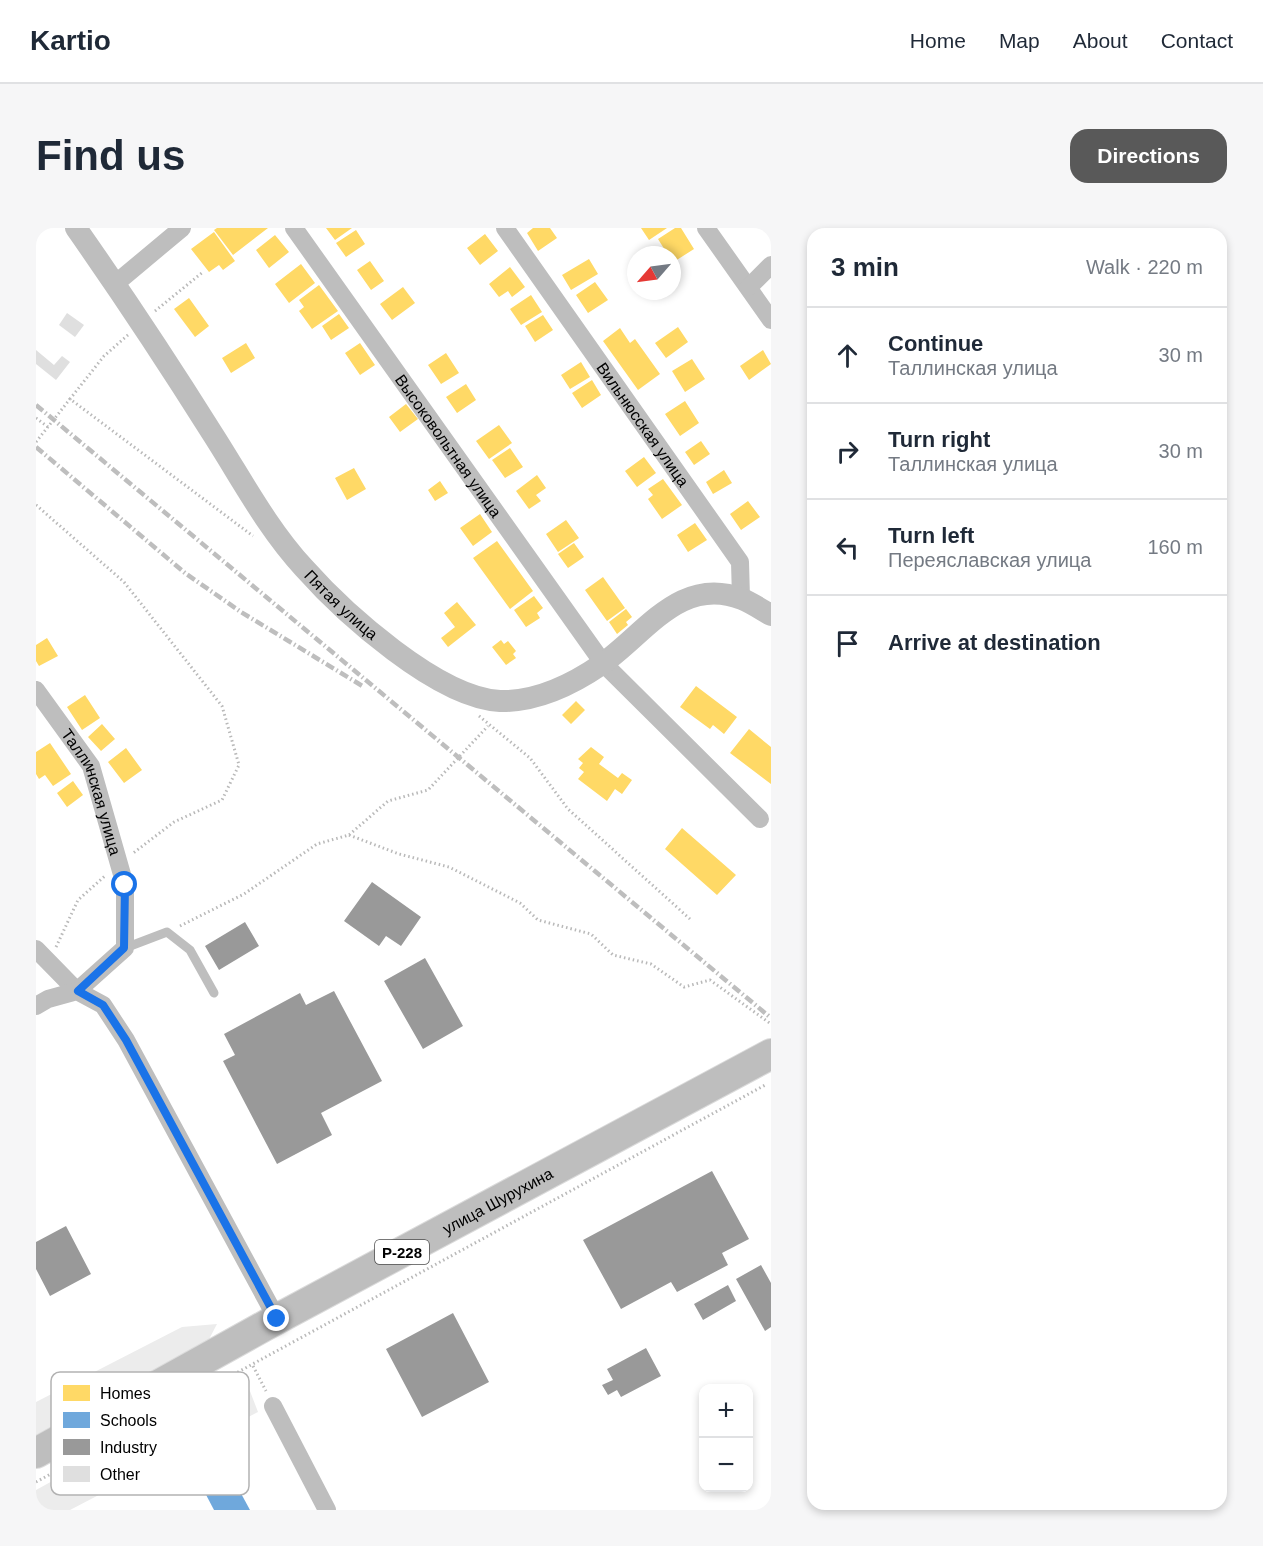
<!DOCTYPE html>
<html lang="en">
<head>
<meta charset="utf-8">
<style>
	:root { --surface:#fff; --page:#f6f6f7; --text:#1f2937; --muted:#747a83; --line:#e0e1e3; --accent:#595959 }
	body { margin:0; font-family:Helvetica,sans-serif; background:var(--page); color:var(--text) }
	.controls { position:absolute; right:18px; bottom:18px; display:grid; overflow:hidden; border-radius:12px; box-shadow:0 3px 9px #0003 }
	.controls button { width:54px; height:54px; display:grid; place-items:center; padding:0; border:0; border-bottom:2px solid var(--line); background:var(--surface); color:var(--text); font:30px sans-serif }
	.compass { position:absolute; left:591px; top:18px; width:54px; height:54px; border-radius:50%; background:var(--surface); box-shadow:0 3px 9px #0003; rotate:242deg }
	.stop { position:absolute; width:18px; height:18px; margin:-14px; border:4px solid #1a73e8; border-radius:50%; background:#fff }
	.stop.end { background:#1a73e8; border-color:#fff; box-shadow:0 2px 6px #0008 }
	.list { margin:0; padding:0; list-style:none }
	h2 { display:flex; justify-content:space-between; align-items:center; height:78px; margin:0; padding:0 24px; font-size:26px }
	h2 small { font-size:20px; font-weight:400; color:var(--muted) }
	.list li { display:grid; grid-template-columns:39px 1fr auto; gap:18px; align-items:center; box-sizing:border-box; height:96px; padding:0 24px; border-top:2px solid var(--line) }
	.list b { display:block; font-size:22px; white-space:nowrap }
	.list p { margin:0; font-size:20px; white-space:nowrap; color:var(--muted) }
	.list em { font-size:20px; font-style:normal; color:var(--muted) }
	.icon { flex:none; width:33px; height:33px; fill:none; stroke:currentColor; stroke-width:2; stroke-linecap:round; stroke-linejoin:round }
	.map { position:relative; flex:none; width:735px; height:1282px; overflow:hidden; border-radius:18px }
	header { display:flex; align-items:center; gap:36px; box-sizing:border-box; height:84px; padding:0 30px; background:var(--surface); border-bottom:2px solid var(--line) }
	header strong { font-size:28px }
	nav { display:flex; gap:33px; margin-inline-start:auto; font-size:21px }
	.intro { display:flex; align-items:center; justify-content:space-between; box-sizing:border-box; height:144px; padding:0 36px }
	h1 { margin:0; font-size:42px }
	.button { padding:15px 27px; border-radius:18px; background:var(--accent); color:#fff; font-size:21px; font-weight:700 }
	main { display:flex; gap:36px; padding:0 36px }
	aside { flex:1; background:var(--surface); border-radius:18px; box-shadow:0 3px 9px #0003 }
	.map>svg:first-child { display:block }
</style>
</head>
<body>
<header>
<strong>Kartio</strong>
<nav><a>Home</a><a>Map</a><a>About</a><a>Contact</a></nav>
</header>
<div class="intro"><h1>Find us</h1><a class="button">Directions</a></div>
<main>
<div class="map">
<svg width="735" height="1282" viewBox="0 0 735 1282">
	<rect width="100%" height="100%" fill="#fff"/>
	<path fill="#ececec" d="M 181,1096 L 169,1119 L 0,1208 L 0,1174 L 146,1099 Z
		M 212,1158 L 222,1184 L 34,1282 L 0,1282 L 0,1262 L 182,1162 Z"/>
	<path fill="#ffd966" d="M 181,0 L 232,0 L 197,27 L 178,2 Z
		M 290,0 L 316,0 L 299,12 Z
		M 497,0 L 514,0 L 521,10 L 502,23 L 491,5 Z
		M 605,0 L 631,0 L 613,12 Z
		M 639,0 L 645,0 L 658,21 L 636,35 L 636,27 L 632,27 L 622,11 Z
		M 320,2 L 329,16 L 310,29 L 300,15 Z
		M 178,4 L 199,33 L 187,42 L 183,37 L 173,44 L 155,21 Z
		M 449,6 L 462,23 L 444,37 L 431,20 Z
		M 239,7 L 253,24 L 233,40 L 220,22 Z
		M 553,31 L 562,46 L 535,62 L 526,47 Z
		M 334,33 L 348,53 L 335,62 L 321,42 Z
		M 265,36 L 279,55 L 253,75 L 239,56 Z
		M 474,39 L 489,59 L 476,69 L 472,63 L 463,69 L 453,56 Z
		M 559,54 L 572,72 L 552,85 L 540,67 Z
		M 283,57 L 302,83 L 276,101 L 263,83 L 268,79 L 263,72 Z
		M 367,59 L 379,75 L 356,92 L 344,76 Z
		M 495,67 L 506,84 L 485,97 L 474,81 Z
		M 153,70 L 173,98 L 159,109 L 138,81 Z
		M 303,86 L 313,100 L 295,112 L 286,98 Z
		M 507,87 L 517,102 L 499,114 L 489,98 Z
		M 642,99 L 652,114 L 630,130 L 619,115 Z
		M 584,100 L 594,115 L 599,111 L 624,146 L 602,162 L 567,113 Z
		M 210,115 L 219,130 L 195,145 L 186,130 Z
		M 324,115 L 339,137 L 324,147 L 309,125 Z
		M 727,122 L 735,136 L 713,152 L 704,138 Z
		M 410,125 L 423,145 L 405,156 L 392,137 Z
		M 656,131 L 669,151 L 649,164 L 636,143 Z
		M 545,134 L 554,149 L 534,161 L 525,147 Z
		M 556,152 L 565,167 L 546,180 L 536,165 Z
		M 430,156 L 440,172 L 421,185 L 410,169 Z
		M 649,173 L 663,195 L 644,208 L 629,186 Z
		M 370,176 L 382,191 L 364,204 L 353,189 Z
		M 463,197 L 476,215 L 453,231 L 440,213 Z
		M 665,213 L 674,226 L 658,237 L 649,224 Z
		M 474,220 L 487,239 L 469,250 L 456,232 Z
		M 608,229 L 620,245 L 601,259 L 589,243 Z
		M 318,240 L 330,261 L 311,272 L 299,250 Z
		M 688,242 L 696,255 L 677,266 L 670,254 Z
		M 501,247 L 510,260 L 500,267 L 505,273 L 493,281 L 480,263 Z
		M 627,251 L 646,277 L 626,291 L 612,271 L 617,267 L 612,261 Z
		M 404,253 L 412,265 L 399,273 L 392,262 Z
		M 712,273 L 724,289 L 705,302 L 694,286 Z
		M 444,286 L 456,304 L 437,318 L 424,300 Z
		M 530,292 L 543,310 L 522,324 L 510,306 Z
		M 659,295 L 671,312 L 652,324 L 641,307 Z
		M 461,313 L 497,363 L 474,381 L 437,330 Z
		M 538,315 L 548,329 L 532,340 L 522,326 Z
		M 567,349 L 589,380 L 571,393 L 549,362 Z
		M 498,368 L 507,380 L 501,385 L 504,390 L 490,399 L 478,382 Z
		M 421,374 L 440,397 L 412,419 L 405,410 L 419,399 L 408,385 Z
		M 590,381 L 596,389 L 590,394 L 592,397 L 581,406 L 573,394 Z
		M 11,410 L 22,428 L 3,438 L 0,433 L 0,417 Z
		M 465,412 L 468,416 L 472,413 L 480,423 L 477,426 L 480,430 L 470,437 L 456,419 Z
		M 660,458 L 701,489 L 688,506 L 677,497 L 674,501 L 644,479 Z
		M 49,467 L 64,490 L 46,502 L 31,479 Z
		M 540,473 L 549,482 L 535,496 L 526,487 Z
		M 66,496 L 79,511 L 65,523 L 52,509 Z
		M 713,501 L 735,519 L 735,556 L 694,525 Z
		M 14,515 L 35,546 L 17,558 L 9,547 L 3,551 L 0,546 L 0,524 Z
		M 555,519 L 568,529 L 563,536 L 582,550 L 586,545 L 596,552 L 586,566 L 579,561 L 571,573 L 542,551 L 548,544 L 543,540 L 547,535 L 542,531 Z
		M 90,520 L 106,542 L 88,555 L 72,534 Z
		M 37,553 L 47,567 L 31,579 L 21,565 Z
		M 646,600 L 700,647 L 681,667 L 629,621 Z"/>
	<path fill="#6fa8dc" d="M 195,1247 L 214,1282 L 178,1282 L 167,1261 Z"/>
	<path fill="#999" d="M 336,654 L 385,689 L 365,718 L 350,708 L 343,718 L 308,693 Z
		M 209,694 L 223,718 L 183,742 L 169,718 Z
		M 389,730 L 427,798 L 387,821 L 348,753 Z
		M 298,763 L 346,853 L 285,885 L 296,907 L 241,936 L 187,833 L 199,827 L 188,806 L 264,765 L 270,777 Z
		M 676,943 L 713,1011 L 686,1025 L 692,1037 L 641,1064 L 635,1054 L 585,1081 L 547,1012 Z
		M 30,998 L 55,1046 L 14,1068 L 0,1041 L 0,1014 Z
		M 725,1037 L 735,1055 L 735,1099 L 729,1103 L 700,1051 Z
		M 692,1057 L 700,1073 L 667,1092 L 658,1076 Z
		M 417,1085 L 453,1154 L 386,1189 L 350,1121 Z
		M 610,1120 L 625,1148 L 585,1169 L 581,1162 L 572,1167 L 566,1157 L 577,1152 L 571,1141 Z"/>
	<path fill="#dfdfdf" d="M 31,85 L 48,97 L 39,109 L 23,97 Z
		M 0,122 L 18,137 L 26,128 L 34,134 L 20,152 L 0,136 Z"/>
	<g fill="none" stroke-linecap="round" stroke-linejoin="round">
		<g stroke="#dbdbdb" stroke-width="32">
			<g id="trunk">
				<path id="s5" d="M 0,1225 L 241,1091 L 735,826"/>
			</g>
		</g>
		<path stroke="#b9b9b9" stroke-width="3" stroke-dasharray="1.5 3" stroke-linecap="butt" d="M 119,83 L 167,44
			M 92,107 L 68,128 L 34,171 L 217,308
			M 0,190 L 12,199
			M 0,277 L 88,354 L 186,478 L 203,537 L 186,572 L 138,594 L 96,626
			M 443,488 L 494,530 L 532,581 L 654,691
			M 313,607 L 363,626 L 413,639 L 484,675 L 502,692 L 555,706 L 577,727 L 615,736 L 648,759 L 674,752 L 735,796
			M 144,698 L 208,666 L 281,616 L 313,607 L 352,573 L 392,562 L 452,498
			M 20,719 L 42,672 L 70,647
			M 217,1138 L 230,1163
			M 0,1254 L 731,856"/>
		<path stroke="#bebebe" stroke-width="9" d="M 89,720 L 131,704 L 154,722 L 178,765"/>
		<g stroke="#bebebe" stroke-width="18">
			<path id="s1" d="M 258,0 L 567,435 L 724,591"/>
			<path id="s2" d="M 469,0 L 704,334 L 705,370"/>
			<path d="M 670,0 L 735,92"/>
			<path d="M 79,56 L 146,0"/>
			<path d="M 713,59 L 735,37"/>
			<path id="s3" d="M 0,462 L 55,538 L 89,657 L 89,720 L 41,763 L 0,721"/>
			<path d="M 0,778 L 12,771 L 41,763 L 67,777 L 90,812 L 241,1091"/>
			<path d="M 237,1178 L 291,1282"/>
		</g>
		<path stroke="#bebebe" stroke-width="22" id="s4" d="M 40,0 C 87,67 132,135 176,205 C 205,250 231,300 268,340 C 308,385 402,470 464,473 C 501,474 537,456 566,436 C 610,405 645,347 706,371 C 716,375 726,382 735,387"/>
		<use href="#trunk" stroke="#bebebe" stroke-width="30"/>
		<path stroke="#bebebe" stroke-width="4.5" stroke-dasharray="9 3 1.5 3" stroke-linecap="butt" d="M 0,177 L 735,790
			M 0,219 L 149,345 L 205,384 L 328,459"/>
		<path stroke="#b9b9b9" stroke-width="3" stroke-dasharray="1.5 3" stroke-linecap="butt" d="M 0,214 L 34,171"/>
	</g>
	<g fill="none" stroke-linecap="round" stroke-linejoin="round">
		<path stroke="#1a73e8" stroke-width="8" d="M 89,657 L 88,720 L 42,763 L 67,777 L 90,812 L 241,1091"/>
	</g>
	<g text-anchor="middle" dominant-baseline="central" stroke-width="6" stroke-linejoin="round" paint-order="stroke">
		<rect fill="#fff" stroke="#4c4c4c" stroke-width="1.5" x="339" y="1012" width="54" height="24" rx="4.5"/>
		<g font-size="15" font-weight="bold" fill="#000">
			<text x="366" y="1024">Р-228</text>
		</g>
		<g font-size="16" fill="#000" stroke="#fff">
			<text stroke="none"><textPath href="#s2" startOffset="240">Вильнюсская улица</textPath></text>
			<text stroke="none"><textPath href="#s1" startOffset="267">Высоковольтная улица</textPath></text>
			<text stroke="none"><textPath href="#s4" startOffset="462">Пятая улица</textPath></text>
			<text stroke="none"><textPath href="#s3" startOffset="118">Таллинская улица</textPath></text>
			<text stroke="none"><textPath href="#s5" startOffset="526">улица Шурухина</textPath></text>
		</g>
	</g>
	<rect x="15" y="1144" width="198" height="123" rx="9" fill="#fff" stroke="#b2b2b2" stroke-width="1.5"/>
	<rect x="27" y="1157" width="27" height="16" fill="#ffd966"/>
	<rect x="27" y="1184" width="27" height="16" fill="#6fa8dc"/>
	<rect x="27" y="1211" width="27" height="16" fill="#999"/>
	<rect x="27" y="1238" width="27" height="16" fill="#dfdfdf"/>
	<g font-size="16" fill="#000">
		<text x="64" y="1171">Homes</text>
		<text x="64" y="1198">Schools</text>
		<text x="64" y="1225">Industry</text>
		<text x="64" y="1252">Other</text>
	</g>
</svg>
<div class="controls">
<button>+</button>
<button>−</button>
</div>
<svg class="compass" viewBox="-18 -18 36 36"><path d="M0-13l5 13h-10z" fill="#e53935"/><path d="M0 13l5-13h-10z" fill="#747a83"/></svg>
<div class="stop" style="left:89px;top:657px"></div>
<div class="stop end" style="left:241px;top:1091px"></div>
</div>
<aside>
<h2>3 min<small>Walk · 220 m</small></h2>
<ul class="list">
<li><svg class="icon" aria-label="ahead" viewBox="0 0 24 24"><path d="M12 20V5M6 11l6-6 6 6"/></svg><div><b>Continue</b><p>Таллинская улица</p></div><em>30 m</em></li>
<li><svg class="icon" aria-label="right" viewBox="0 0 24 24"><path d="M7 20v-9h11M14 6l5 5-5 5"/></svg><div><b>Turn right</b><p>Таллинская улица</p></div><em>30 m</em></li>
<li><svg class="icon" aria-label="left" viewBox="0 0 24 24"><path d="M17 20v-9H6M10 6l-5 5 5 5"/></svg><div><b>Turn left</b><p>Переяславская улица</p></div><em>160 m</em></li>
<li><svg class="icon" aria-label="arrive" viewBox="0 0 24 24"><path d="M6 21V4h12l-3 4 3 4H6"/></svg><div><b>Arrive at destination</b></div></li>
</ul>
</aside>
</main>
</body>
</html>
